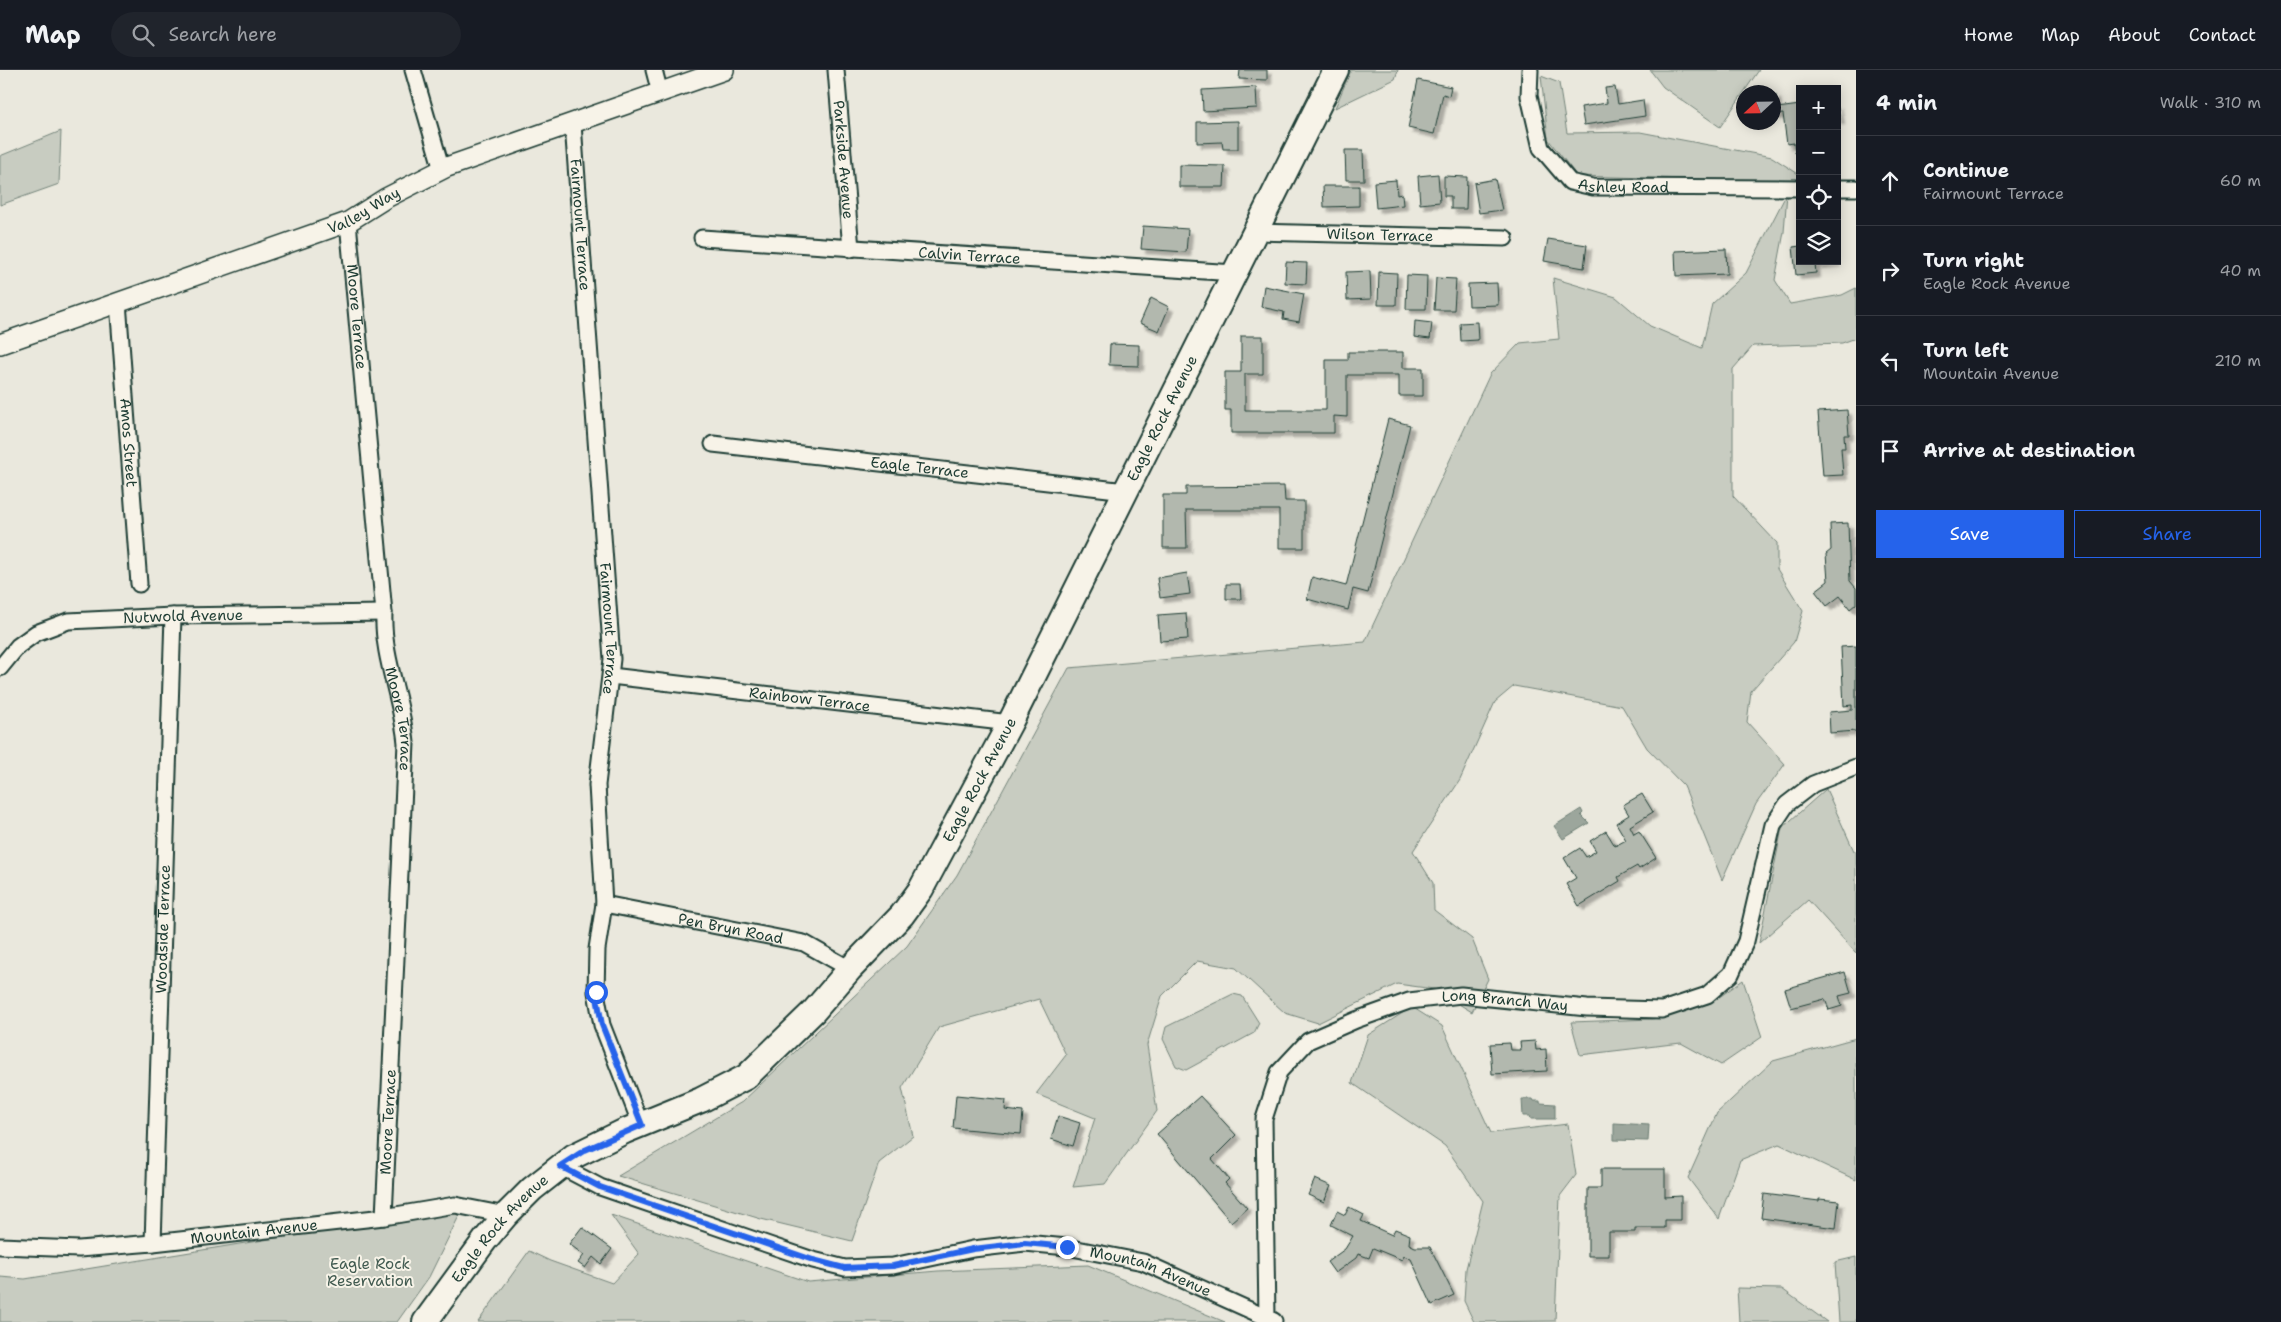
<!DOCTYPE html>
<html lang="en">
<head>
<meta charset="utf-8">
<style>
	:root { --surface:#171b24; --page:#20242c; --text:#f1f3f6; --muted:#9ea1a6; --line:#363941; --accent:#2563eb }
	body { margin:0; font-family:"Shantell Sans",sans-serif; background:var(--page); color:var(--text) }
	.controls { position:absolute; right:15px; top:15px; display:grid; overflow:hidden; border-radius:0px; box-shadow:0 2px 12px #0003 }
	.controls button { width:45px; height:45px; display:grid; place-items:center; padding:0; border:0; border-bottom:1px solid var(--line); background:var(--surface); color:var(--text); font:25px sans-serif }
	.compass { position:absolute; left:1736px; top:15px; width:45px; height:45px; border-radius:50%; background:var(--surface); box-shadow:0 2px 12px #0003; rotate:248deg }
	.stop { position:absolute; width:15px; height:15px; margin:-11px; border:4px solid #2563eb; border-radius:50%; background:#fff }
	.stop.end { background:#2563eb; border-color:#fff; box-shadow:0 1px 5px #0008 }
	.list { margin:0; padding:0; list-style:none }
	h2 { display:flex; justify-content:space-between; align-items:center; height:65px; margin:0; padding:0 20px; font-size:21px }
	h2 small { font-size:16px; font-weight:400; color:var(--muted) }
	.list li { display:grid; grid-template-columns:32px 1fr auto; gap:15px; align-items:center; box-sizing:border-box; height:90px; padding:0 20px; border-top:1px solid var(--line) }
	.list b { display:block; font-size:19px; white-space:nowrap }
	.list p { margin:0; font-size:16px; white-space:nowrap; color:var(--muted) }
	.list em { font-size:16px; font-style:normal; color:var(--muted) }
	.actions { display:flex; gap:10px; padding:15px 20px }
	.actions a { flex:1; padding:11px 0; border:1px solid var(--accent); border-radius:0px; text-align:center; font-size:18px; color:var(--accent) }
	.actions .main { background:var(--accent); color:#fff }
	.icon { flex:none; width:28px; height:28px; fill:none; stroke:currentColor; stroke-width:2; stroke-linecap:round; stroke-linejoin:round }
	.map { position:relative; flex:none; width:1856px; height:1252px; overflow:hidden }
	header { display:flex; align-items:center; gap:30px; box-sizing:border-box; height:70px; padding:0 25px; background:var(--surface); border-bottom:1px solid var(--line) }
	header strong { font-size:24px }
	nav { display:flex; gap:28px; margin-inline-start:auto; font-size:18px }
	.search { width:350px; height:45px; background:var(--page); display:flex; align-items:center; gap:12px; box-sizing:border-box; padding:0 18px; border-radius:28px; color:var(--muted); font-size:19px }
	main { display:flex }
	aside { flex:1; background:var(--surface) }
	.map>svg:first-child { display:block }
</style>
</head>
<body>
<header>
<strong>Map</strong>
<div class="search"><svg class="icon" aria-label="search" viewBox="0 0 24 24"><circle cx="10" cy="10" r="6"/><path d="M15 15l6 6"/></svg>Search here</div>
<nav><a>Home</a><a>Map</a><a>About</a><a>Contact</a></nav>
</header>
<main>
<div class="map">
<svg width="1856" height="1252" viewBox="0 0 1856 1252">
	<defs>
		<filter id="shadow"><feDropShadow dx="4.5" dy="4.5" stdDeviation="1" flood-color="#0004"/></filter>
	</defs>
	<rect width="100%" height="100%" fill="#eae8dd"/>
	<filter id="ink" filterUnits="userSpaceOnUse"><feTurbulence type="fractalNoise" baseFrequency=".02" numOctaves="2"/><feDisplacementMap in="SourceGraphic" scale="10" xChannelSelector="R" yChannelSelector="G"/><feConvolveMatrix kernelMatrix="1 2 1 2 8 2 1 2 1" color-interpolation-filters="sRGB"/></filter>
	<g filter="url(#ink)">
		<path fill="#c8ccc1" stroke="#74847a" d="M 1351,0 L 1398,0 L 1395,9 L 1335,38 Z
			M 1650,0 L 1759,0 L 1720,57 L 1663,17 Z
			M 1541,6 L 1559,13 L 1567,63 L 1640,62 L 1772,87 L 1800,105 L 1800,112 L 1577,106 L 1548,69 Z
			M 61,61 L 59,114 L 0,135 L 0,86 Z
			M 1787,123 L 1784,162 L 1775,210 L 1790,234 L 1842,225 L 1856,218 L 1856,268 L 1842,273 L 1753,276 L 1733,299 L 1733,426 L 1777,473 L 1777,499 L 1803,541 L 1794,572 L 1751,621 L 1747,652 L 1785,694 L 1756,734 L 1722,810 L 1684,716 L 1647,678 L 1622,636 L 1514,616 L 1495,632 L 1460,710 L 1413,781 L 1433,813 L 1434,840 L 1472,869 L 1488,909 L 1472,942 L 1434,919 L 1397,914 L 1318,953 L 1285,943 L 1236,898 L 1197,891 L 1162,926 L 1147,975 L 1157,1041 L 1105,1114 L 1073,1117 L 1095,1048 L 1036,1024 L 1066,985 L 1039,929 L 939,957 L 902,1018 L 913,1066 L 879,1093 L 852,1171 L 761,1149 L 618,1106 L 742,1032 L 907,876 L 957,805 L 1069,598 L 1365,572 L 1490,304 L 1520,273 L 1559,269 L 1553,208 L 1616,227 L 1650,256 L 1702,278 L 1712,234 L 1746,203 Z
			M 1826,719 L 1854,781 L 1856,781 L 1856,883 L 1808,830 L 1759,873 L 1782,758 Z
			M 1743,910 L 1762,967 L 1721,995 L 1681,973 L 1580,985 L 1571,952 L 1653,949 L 1711,933 Z
			M 1233,924 L 1242,926 L 1259,953 L 1254,963 L 1186,1000 L 1176,996 L 1163,969 L 1166,957 Z
			M 1412,937 L 1442,956 L 1491,1063 L 1568,1054 L 1576,1105 L 1560,1126 L 1555,1251 L 1474,1252 L 1464,1231 L 1466,1199 L 1483,1131 L 1445,1076 L 1352,1013 L 1368,965 Z
			M 1856,968 L 1856,1110 L 1779,1074 L 1740,1090 L 1719,1149 L 1688,1108 L 1717,1043 L 1773,991 Z
			M 460,1138 L 462,1140 L 429,1207 L 397,1252 L 0,1252 L 0,1207 L 25,1209 Z
			M 611,1145 L 808,1212 L 938,1201 L 1088,1195 L 1225,1252 L 478,1252 L 529,1181 L 550,1191 L 612,1213 L 639,1184 Z
			M 1856,1187 L 1856,1252 L 1839,1252 L 1835,1192 Z
			M 1737,1218 L 1782,1219 L 1827,1252 L 1739,1252 Z"/>
		<path fill="#9ca69c" stroke="#6a7c72" d="M 1581,739 L 1583,743 L 1581,745 L 1589,753 L 1563,769 L 1554,756 Z
			M 1522,1029 L 1533,1029 L 1534,1031 L 1540,1031 L 1540,1033 L 1555,1034 L 1555,1049 L 1531,1049 L 1530,1046 L 1523,1046 Z
			M 1614,1053 L 1649,1055 L 1648,1071 L 1614,1070 Z"/>
		<path fill="#b2b8ae" stroke="#1f3d34" filter="url(#shadow)" d="M 1240,0 L 1267,0 L 1267,10 L 1239,9 Z
			M 1418,10 L 1451,17 L 1449,26 L 1443,24 L 1434,64 L 1408,58 Z
			M 1256,17 L 1257,38 L 1203,41 L 1202,20 Z
			M 1615,17 L 1618,34 L 1643,30 L 1645,46 L 1584,55 L 1581,37 L 1607,33 L 1605,18 Z
			M 1774,25 L 1776,25 L 1777,38 L 1800,35 L 1800,82 L 1795,83 L 1794,73 L 1787,74 L 1783,44 L 1774,45 Z
			M 1837,34 L 1840,50 L 1837,50 Z
			M 1238,51 L 1238,79 L 1223,79 L 1222,72 L 1197,73 L 1197,52 Z
			M 1345,80 L 1363,80 L 1364,110 L 1346,110 Z
			M 1179,95 L 1225,96 L 1224,117 L 1179,117 Z
			M 1438,104 L 1440,132 L 1420,134 L 1418,106 Z
			M 1444,106 L 1467,107 L 1466,139 L 1451,139 L 1451,126 L 1444,126 Z
			M 1495,109 L 1502,140 L 1479,143 L 1474,113 Z
			M 1396,110 L 1397,125 L 1402,124 L 1403,135 L 1376,138 L 1374,112 Z
			M 1323,116 L 1359,116 L 1359,136 L 1324,137 Z
			M 1143,156 L 1188,159 L 1186,182 L 1141,179 Z
			M 1548,169 L 1587,175 L 1584,198 L 1544,191 Z
			M 1800,176 L 1800,191 L 1836,192 L 1815,194 L 1816,203 L 1796,205 L 1793,177 Z
			M 1726,179 L 1727,204 L 1676,206 L 1675,181 Z
			M 1286,192 L 1307,193 L 1306,214 L 1285,213 Z
			M 1370,201 L 1371,229 L 1347,230 L 1346,202 Z
			M 1379,202 L 1397,203 L 1396,235 L 1378,235 Z
			M 1407,205 L 1427,206 L 1426,239 L 1406,239 Z
			M 1436,208 L 1456,209 L 1454,240 L 1434,240 Z
			M 1497,213 L 1498,235 L 1469,236 L 1468,214 Z
			M 1264,216 L 1304,224 L 1299,252 L 1283,249 L 1284,242 L 1261,237 Z
			M 1151,228 L 1169,237 L 1159,261 L 1140,253 Z
			M 1415,251 L 1432,253 L 1430,269 L 1414,267 Z
			M 1477,252 L 1478,270 L 1461,271 L 1460,253 Z
			M 1241,266 L 1263,266 L 1263,304 L 1245,304 L 1245,340 L 1326,340 L 1326,290 L 1348,290 L 1348,282 L 1403,282 L 1403,298 L 1423,298 L 1423,326 L 1399,326 L 1399,305 L 1347,305 L 1347,347 L 1334,346 L 1334,363 L 1231,363 L 1231,340 L 1225,340 L 1225,302 L 1241,302 Z
			M 1110,274 L 1139,275 L 1139,296 L 1109,295 Z
			M 1847,340 L 1849,365 L 1844,365 L 1845,378 L 1841,378 L 1843,405 L 1823,406 L 1818,342 Z
			M 1388,349 L 1410,355 L 1368,523 L 1353,519 L 1348,540 L 1307,529 L 1312,507 L 1346,516 Z
			M 1284,416 L 1285,431 L 1304,431 L 1304,478 L 1279,478 L 1279,440 L 1186,440 L 1187,478 L 1163,478 L 1163,425 L 1186,425 L 1186,417 Z
			M 1848,453 L 1850,511 L 1856,518 L 1856,534 L 1850,539 L 1840,526 L 1827,536 L 1815,521 L 1828,511 L 1826,484 L 1831,480 L 1830,454 Z
			M 1187,503 L 1190,524 L 1160,528 L 1157,508 Z
			M 1226,514 L 1240,514 L 1241,529 L 1226,529 Z
			M 1186,543 L 1188,569 L 1160,571 L 1158,545 Z
			M 1856,576 L 1856,661 L 1830,663 L 1829,642 L 1852,640 L 1852,635 L 1844,636 L 1841,577 Z
			M 1642,724 L 1653,742 L 1630,756 L 1634,764 L 1639,761 L 1656,788 L 1639,799 L 1637,796 L 1618,807 L 1620,811 L 1579,836 L 1566,814 L 1576,808 L 1564,788 L 1580,778 L 1586,787 L 1596,781 L 1590,771 L 1606,761 L 1615,776 L 1626,770 L 1616,753 L 1629,745 L 1623,735 Z
			M 1845,902 L 1851,923 L 1839,926 L 1842,936 L 1829,940 L 1825,929 L 1791,938 L 1785,919 Z
			M 1535,971 L 1536,980 L 1546,979 L 1547,1001 L 1492,1004 L 1490,974 L 1510,973 L 1511,980 L 1521,980 L 1520,972 Z
			M 956,1025 L 1006,1030 L 1005,1040 L 1023,1042 L 1021,1064 L 953,1058 Z
			M 1200,1026 L 1236,1065 L 1212,1089 L 1229,1109 L 1225,1113 L 1247,1138 L 1231,1152 L 1157,1064 Z
			M 1058,1046 L 1080,1053 L 1073,1076 L 1051,1069 Z
			M 1601,1099 L 1665,1099 L 1665,1127 L 1681,1126 L 1681,1150 L 1665,1150 L 1665,1158 L 1635,1158 L 1635,1162 L 1609,1162 L 1609,1186 L 1588,1186 L 1588,1118 L 1601,1118 Z
			M 1315,1109 L 1331,1116 L 1324,1132 L 1308,1125 Z
			M 1764,1124 L 1819,1131 L 1819,1129 L 1839,1131 L 1836,1158 L 1761,1148 Z
			M 1349,1137 L 1364,1145 L 1361,1151 L 1392,1165 L 1395,1159 L 1410,1165 L 1409,1174 L 1415,1177 L 1430,1177 L 1454,1225 L 1432,1235 L 1411,1189 L 1404,1186 L 1402,1190 L 1373,1178 L 1369,1188 L 1358,1184 L 1356,1188 L 1335,1203 L 1327,1192 L 1345,1179 L 1353,1166 L 1331,1155 L 1337,1141 L 1345,1145 Z
			M 582,1157 L 612,1179 L 601,1194 L 593,1187 L 585,1198 L 578,1193 L 584,1185 L 569,1174 Z"/>
		<g fill="none" stroke-linecap="round" stroke-linejoin="round">
			<g stroke="#1f3d34" stroke-width="19">
				<g id="minor">
					<path d="M 413,0 L 442,100"/>
					<path d="M 654,0 L 660,23"/>
					<path id="s1" d="M 836,0 L 851,179"/>
					<path id="s2" d="M 1530,0 L 1529,26 L 1541,78 L 1570,112 L 1593,117 L 1800,118"/>
					<path id="s3" d="M 573,54 L 612,589 L 597,715 L 604,834 L 597,879 L 596,922 L 602,955 L 641,1055"/>
					<path d="M 1837,118 L 1856,118"/>
					<path id="s4" d="M 348,152 L 384,543 C 382,587 402,629 406,673 L 384,1147"/>
					<path id="s5" d="M 1256,162 L 1505,168"/>
					<path id="s6" d="M 702,168 L 1235,203"/>
					<path id="s7" d="M 118,232 L 139,514"/>
					<path id="s8" d="M 713,374 L 1126,421"/>
					<path id="s9" d="M 0,598 L 18,576 L 36,563 L 68,551 L 173,546 L 384,543"/>
					<path id="s10" d="M 611,606 L 1010,653"/>
					<path id="s11" d="M 604,834 L 804,873 L 850,899"/>
					<path id="s12" d="M 560,1096 L 600,1117 L 813,1190 L 845,1198 L 893,1196 L 973,1179 L 1025,1173 L 1067,1177 L 1143,1192 L 1274,1251"/>
					<path id="s13" d="M 153,1173 L 173,546"/>
					<path id="s14" d="M 0,1176 L 79,1179 L 153,1173 L 384,1147 L 455,1135 L 506,1145"/>
					<path id="s15" d="M 1267,1248 L 1264,1049 L 1279,1002 L 1308,971 L 1356,950 L 1409,931 L 1461,925 L 1587,938 L 1662,940 L 1707,925 L 1731,904 L 1746,871 L 1773,755 L 1787,734 L 1813,714 L 1856,697"/>
				</g>
			</g>
			<g stroke="#1f3d34" stroke-width="22">
				<g id="tertiary">
					<path id="s16" d="M 0,274 L 348,152 L 386,128 L 447,97 L 724,0"/>
				</g>
			</g>
			<g stroke="#1f3d34" stroke-width="28">
				<g id="primary">
					<path id="s17" d="M 425,1252 L 485,1170 L 506,1145 L 532,1119 L 574,1086 L 625,1061 L 701,1030 L 746,1007 L 814,941 L 850,899 L 902,845 L 921,819 L 1010,653 L 1336,0"/>
				</g>
			</g>
			<use href="#minor" stroke="#f7f3e8" stroke-width="15"/>
			<use href="#tertiary" stroke="#f7f3e8" stroke-width="19"/>
			<use href="#primary" stroke="#f7f3e8" stroke-width="24"/>
		</g>
	</g>
	<g fill="none" stroke-linecap="round" stroke-linejoin="round" filter="url(#ink)">
		<path stroke="#2563eb" stroke-width="6" d="M 596,922 L 602,955 L 642,1055 L 585,1080 L 560,1096 L 600,1117 L 813,1190 L 844,1198 L 893,1196 L 973,1179 L 1025,1173 L 1067,1177"/>
	</g>
	<g text-anchor="middle" dominant-baseline="central" stroke-width="4" stroke-linejoin="round" paint-order="stroke">
		<g font-size="15" fill="#1f3d34" stroke="#f7f3e8">
			<text stroke="none"><textPath href="#s1" startOffset="90">Parkside Avenue</textPath></text>
			<text stroke="none"><textPath href="#s2" startOffset="178">Ashley Road</textPath></text>
			<text stroke="none"><textPath href="#s16" startOffset="388">Valley Way</textPath></text>
			<text stroke="none"><textPath href="#s3" startOffset="101">Fairmount Terrace</textPath></text>
			<text stroke="none"><textPath href="#s5" startOffset="124">Wilson Terrace</textPath></text>
			<text stroke="none"><textPath href="#s6" startOffset="268">Calvin Terrace</textPath></text>
			<text stroke="none"><textPath href="#s4" startOffset="95">Moore Terrace</textPath></text>
			<text stroke="none"><textPath href="#s17" startOffset="1200">Eagle Rock Avenue</textPath></text>
			<text stroke="none"><textPath href="#s7" startOffset="141">Amos Street</textPath></text>
			<text stroke="none"><textPath href="#s8" startOffset="208">Eagle Terrace</textPath></text>
			<text stroke="none"><textPath href="#s9" startOffset="200">Nutwold Avenue</textPath></text>
			<text stroke="none"><textPath href="#s3" startOffset="506">Fairmount Terrace</textPath></text>
			<text stroke="none"><textPath href="#s10" startOffset="200">Rainbow Terrace</textPath></text>
			<text stroke="none"><textPath href="#s4" startOffset="500">Moore Terrace</textPath></text>
			<text stroke="none"><textPath href="#s17" startOffset="795">Eagle Rock Avenue</textPath></text>
			<text stroke="none"><textPath href="#s13" startOffset="314">Woodside Terrace</textPath></text>
			<text stroke="none"><textPath href="#s11" startOffset="129">Pen Bryn Road</textPath></text>
			<text stroke="none"><textPath href="#s15" startOffset="496">Long Branch Way</textPath></text>
			<text transform="translate(388 1052) rotate(-87)">Moore Terrace</text>
			<text stroke="none"><textPath href="#s17" startOffset="120">Eagle Rock Avenue</textPath></text>
			<text stroke="none"><textPath href="#s14" startOffset="255">Mountain Avenue</textPath></text>
			<text stroke="none"><textPath href="#s12" startOffset="615">Mountain Avenue</textPath></text>
		</g>
		<g font-size="15" fill="#415a50" stroke="#f7f3e8">
			<text x="370" y="1194">Eagle Rock<tspan x="370" dy="17">Reservation</tspan></text>
		</g>
	</g>
</svg>
<div class="controls">
<button>+</button>
<button>−</button>
<button><svg class="icon" aria-label="locate" viewBox="0 0 24 24"><circle cx="12" cy="12" r="6"/><path d="M12 2v4M12 18v4M2 12h4M18 12h4"/></svg></button>
<button><svg class="icon" aria-label="layers" viewBox="0 0 24 24"><path d="M12 4l9 5-9 5-9-5zM3 14l9 5 9-5"/></svg></button>
</div>
<svg class="compass" viewBox="-18 -18 36 36"><path d="M0-13l5 13h-10z" fill="#e53935"/><path d="M0 13l5-13h-10z" fill="#9ea1a6"/></svg>
<div class="stop" style="left:596px;top:922px"></div>
<div class="stop end" style="left:1067px;top:1177px"></div>
</div>
<aside>
<h2>4 min<small>Walk · 310 m</small></h2>
<ul class="list">
<li><svg class="icon" aria-label="ahead" viewBox="0 0 24 24"><path d="M12 20V5M6 11l6-6 6 6"/></svg><div><b>Continue</b><p>Fairmount Terrace</p></div><em>60 m</em></li>
<li><svg class="icon" aria-label="right" viewBox="0 0 24 24"><path d="M7 20v-9h11M14 6l5 5-5 5"/></svg><div><b>Turn right</b><p>Eagle Rock Avenue</p></div><em>40 m</em></li>
<li><svg class="icon" aria-label="left" viewBox="0 0 24 24"><path d="M17 20v-9H6M10 6l-5 5 5 5"/></svg><div><b>Turn left</b><p>Mountain Avenue</p></div><em>210 m</em></li>
<li><svg class="icon" aria-label="arrive" viewBox="0 0 24 24"><path d="M6 21V4h12l-3 4 3 4H6"/></svg><div><b>Arrive at destination</b></div></li>
</ul>
<div class="actions"><a class="main">Save</a><a>Share</a></div>
</aside>
</main>
</body>
</html>
